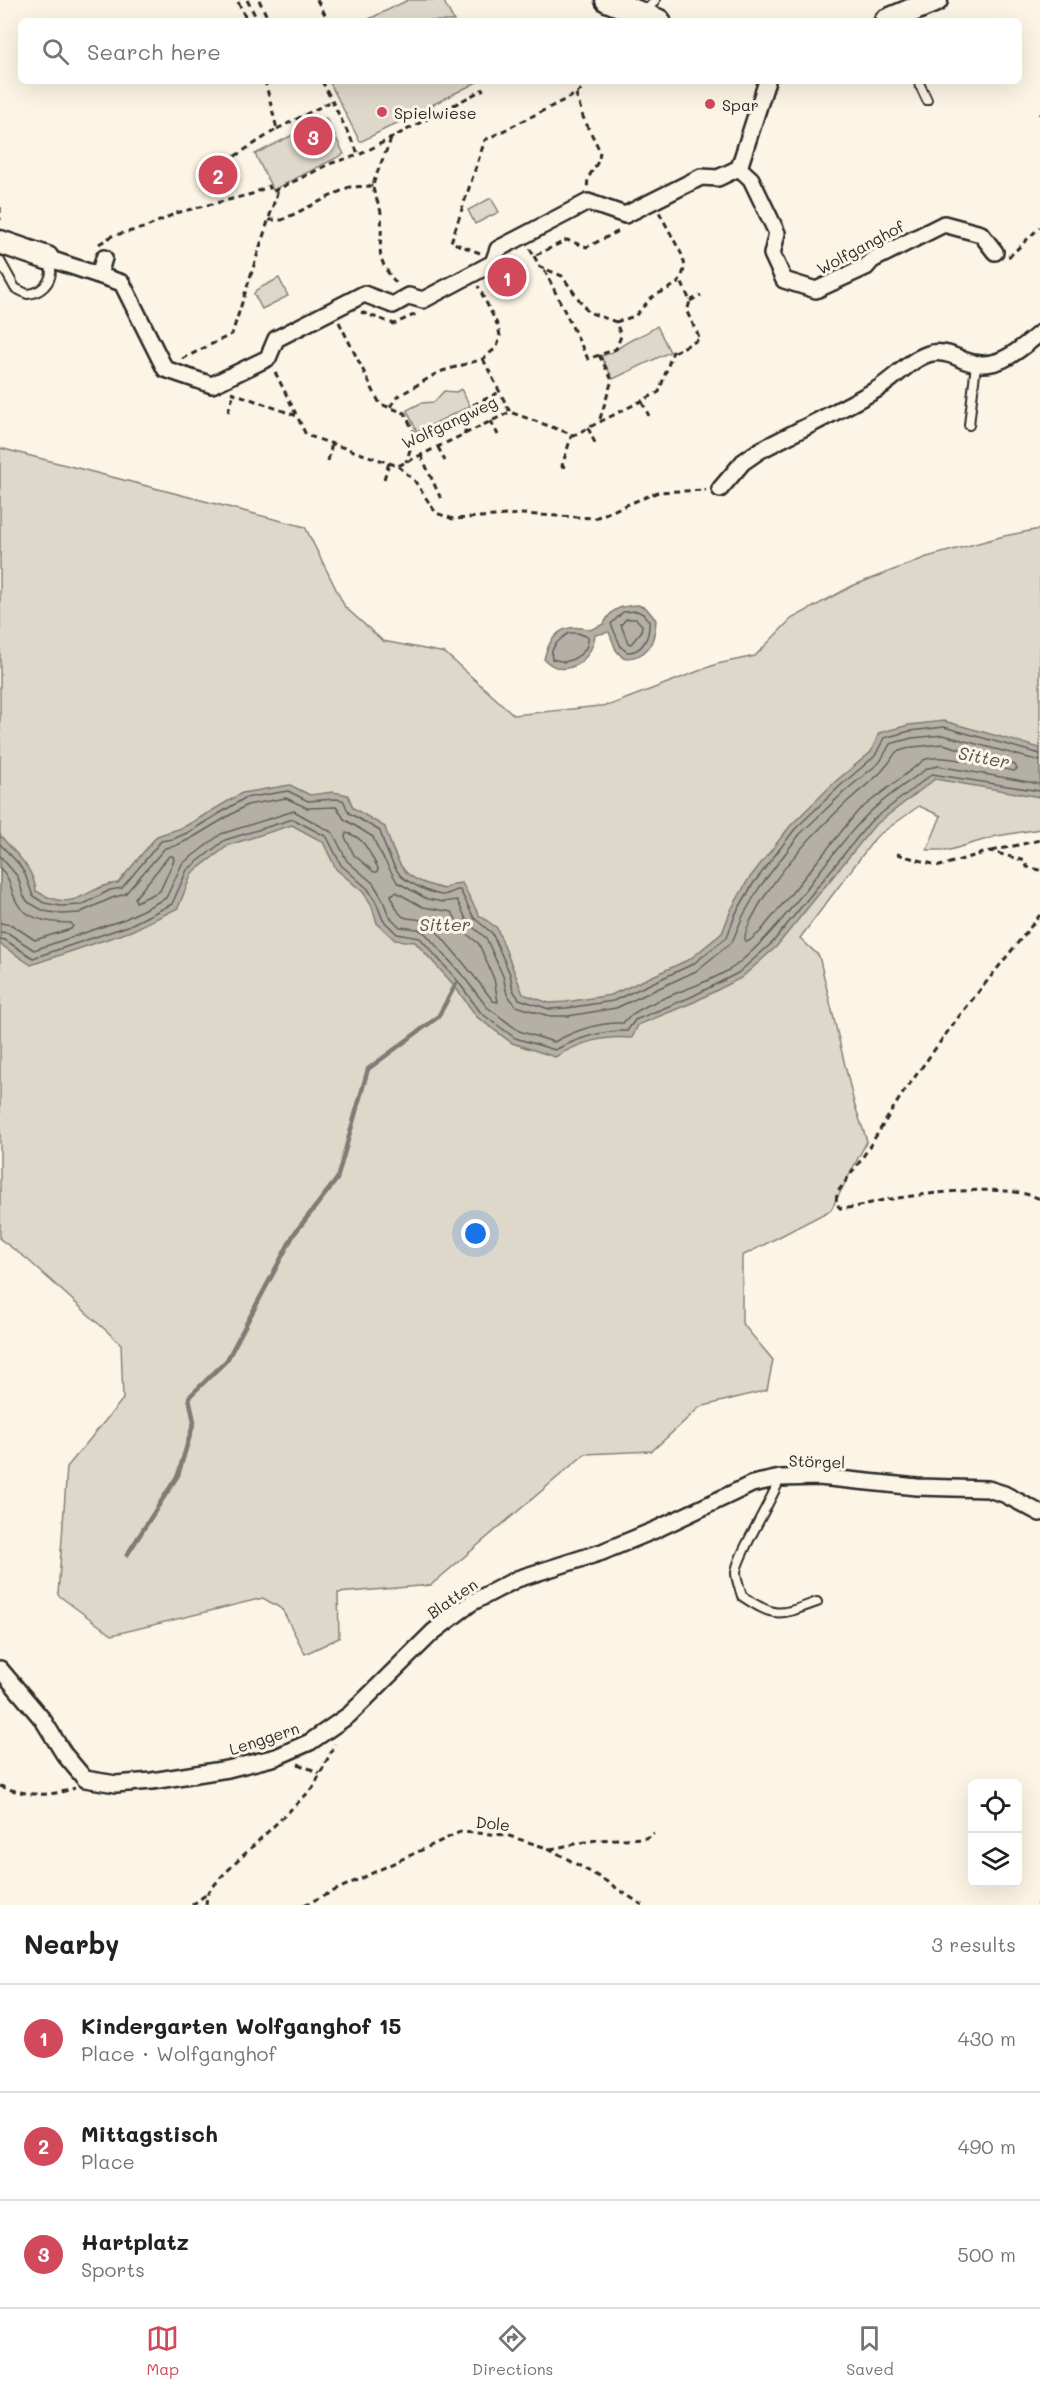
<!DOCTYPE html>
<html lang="en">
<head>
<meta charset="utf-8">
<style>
	:root { --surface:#fff; --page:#f6f6f6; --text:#202124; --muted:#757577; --line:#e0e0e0; --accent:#d1495b }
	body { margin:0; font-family:Mali,sans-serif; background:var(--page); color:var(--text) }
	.controls { position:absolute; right:18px; bottom:18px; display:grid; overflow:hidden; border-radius:9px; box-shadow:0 6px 24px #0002 }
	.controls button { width:54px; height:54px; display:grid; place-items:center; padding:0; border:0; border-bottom:2px solid var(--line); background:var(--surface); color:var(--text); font:30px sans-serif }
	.you { position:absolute; left:476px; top:1234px; width:21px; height:21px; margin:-15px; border:4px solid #fff; border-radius:50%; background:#1a73e8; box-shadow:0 0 0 9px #1a73e833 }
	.badge { display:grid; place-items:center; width:39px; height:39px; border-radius:50%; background:var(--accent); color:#fff; font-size:20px; font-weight:700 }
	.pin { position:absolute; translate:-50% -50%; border:3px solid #fff; box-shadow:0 2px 6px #0006 }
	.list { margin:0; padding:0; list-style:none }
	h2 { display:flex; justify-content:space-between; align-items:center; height:78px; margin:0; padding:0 24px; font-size:26px }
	h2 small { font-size:20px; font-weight:400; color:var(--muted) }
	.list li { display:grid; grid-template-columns:39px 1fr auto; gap:18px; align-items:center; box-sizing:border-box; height:108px; padding:0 24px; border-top:2px solid var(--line) }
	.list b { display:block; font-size:22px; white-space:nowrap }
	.list p { margin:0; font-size:20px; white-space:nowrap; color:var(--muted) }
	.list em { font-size:20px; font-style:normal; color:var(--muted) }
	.icon { flex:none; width:33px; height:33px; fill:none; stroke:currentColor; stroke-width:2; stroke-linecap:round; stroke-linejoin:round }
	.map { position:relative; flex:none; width:1040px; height:1905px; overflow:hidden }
	.search { position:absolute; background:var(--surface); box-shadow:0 6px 24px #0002; left:18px; right:18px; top:18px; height:66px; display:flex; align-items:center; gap:15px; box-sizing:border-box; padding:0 21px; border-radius:9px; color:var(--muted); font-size:22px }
	.sheet { height:402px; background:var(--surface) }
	nav { display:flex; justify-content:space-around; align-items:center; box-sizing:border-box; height:84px; border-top:2px solid var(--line); background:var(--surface); font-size:16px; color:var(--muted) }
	nav a { display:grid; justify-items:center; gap:3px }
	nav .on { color:var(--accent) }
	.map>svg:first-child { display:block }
</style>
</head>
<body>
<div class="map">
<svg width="1040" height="1905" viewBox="0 0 1040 1905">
	<rect width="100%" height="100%" fill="#fcf5e5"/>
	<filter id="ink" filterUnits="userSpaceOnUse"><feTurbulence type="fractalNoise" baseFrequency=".0167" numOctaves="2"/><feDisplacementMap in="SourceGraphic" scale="12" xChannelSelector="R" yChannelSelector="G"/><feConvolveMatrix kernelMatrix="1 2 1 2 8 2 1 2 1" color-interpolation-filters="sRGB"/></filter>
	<g filter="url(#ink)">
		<path fill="#ded8ca" stroke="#84827a" stroke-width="1.5" d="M 408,0 L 443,0 L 454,21 L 365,21 Z
			M 329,81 L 479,81 L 360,142 Z
			M 326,118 L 344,154 L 273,190 L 255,154 Z
			M 491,198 L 499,212 L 475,224 L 468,210 Z
			M 279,278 L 288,296 L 262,309 L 254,294 L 256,290 Z
			M 657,326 L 670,352 L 613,379 L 601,356 C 612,354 615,350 623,345 C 634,337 645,335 657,326 Z
			M 461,389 L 470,406 L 417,432 L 407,410 L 421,403 L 434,402 L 444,391 L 456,392 Z
			M 0,448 L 305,527 L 345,607 L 383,641 L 445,653 L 514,715 L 610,705 L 717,664 L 755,656 L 791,619 L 852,586 L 927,557 L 1004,536 L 1040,529 L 1040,829 L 997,836 L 950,850 L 927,850 L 941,816 L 919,806 L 876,837 L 800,938 L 819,956 L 854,1103 L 867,1141 L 831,1210 L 742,1256 L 742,1323 L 773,1360 L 767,1390 L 700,1407 L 652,1451 L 585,1454 L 431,1585 L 338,1593 L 339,1638 L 305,1654 L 282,1609 L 263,1598 L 112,1635 L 58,1595 L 67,1467 L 123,1399 L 121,1344 L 27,1259 L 0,1239 Z"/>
		<path fill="#b4b0a5" stroke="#7d7b74" stroke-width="1.5" d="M 638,605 L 646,608 L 656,620 C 655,642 648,659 623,658 L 616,650 L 609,632 L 595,635 C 592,661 565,681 544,659 C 550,634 564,622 590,630 L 604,624 C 611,608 621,606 638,605 Z
			M 944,721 L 1040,748 L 1040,797 L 935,779 L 874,826 L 776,947 L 741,978 L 694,1002 L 638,1025 L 632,1038 C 603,1035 579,1043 555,1057 L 512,1043 L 477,1017 L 453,984 L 415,942 L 395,940 L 377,923 L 371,904 L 363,892 L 336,869 L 323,842 L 292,825 L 229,845 L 192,873 L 178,908 L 131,931 L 31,965 L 0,944 L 0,835 C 15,854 33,866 36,891 C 78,916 84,886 118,883 L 157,836 L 184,827 L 242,793 L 290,785 L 310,795 L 333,792 L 348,795 L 353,808 L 385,827 C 388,838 397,863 405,871 C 413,881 432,886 444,889 L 453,884 L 462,883 L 479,915 L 497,928 L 523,994 L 549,1003 L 566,1002 L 611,995 L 690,959 L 722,933 L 731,910 L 748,880 L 791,825 L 836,781 L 871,752 L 879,733 L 909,725 Z"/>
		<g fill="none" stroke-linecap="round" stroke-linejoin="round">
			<path stroke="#62605c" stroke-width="1.5" d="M 637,611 L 643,614 L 649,621 C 650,636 643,653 627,652 L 621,647 L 611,624 L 623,612 Z
				M 626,619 L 636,619 L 642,625 L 641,632 L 631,644 L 628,643 L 621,625 Z
				M 569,633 L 578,633 L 588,637 C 589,651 578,658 565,662 L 552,659 C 549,647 560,639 569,633 Z
				M 943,744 L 1015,765 L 1017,769 L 1014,771 C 993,768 940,752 924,760 L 858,811 L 760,932 L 749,941 L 745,941 C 744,930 753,917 758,907 C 782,866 814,833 848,801 C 867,783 883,775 896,752 L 913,747 Z
				M 346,833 C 364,836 370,854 378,868 L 377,872 L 374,872 L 354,855 L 345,837 Z
				M 0,844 L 18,863 L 25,874 L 33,896 L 44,903 L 61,906 L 82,905 L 110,890 L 122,888 L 161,841 L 173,839 L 187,833 L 245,798 L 288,791 L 308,801 L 335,799 L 343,800 L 349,813 L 380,831 C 384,845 391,863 400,875 C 406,882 432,894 442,895 C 450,895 453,889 460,890 L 474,918 L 492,933 L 510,974 L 513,990 L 519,999 L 549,1009 L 567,1008 L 613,1001 L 693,964 L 727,937 L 736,913 L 753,884 L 795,829 L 840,786 L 875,756 L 884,738 L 910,731 L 944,727 L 1040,754
				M 0,856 L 18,877 L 23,895 L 28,902 L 44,911 L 61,914 L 79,913 L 112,898 L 125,894 L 165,848 L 175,846 L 190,839 L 247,805 L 286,798 L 307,808 L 337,807 L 344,819 L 373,837 L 377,847 L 397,882 L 427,899 L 443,902 L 457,900 L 468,923 L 486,938 L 503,976 L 507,994 L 516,1006 L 549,1016 L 568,1016 L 616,1008 L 696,971 L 732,942 L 743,916 L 759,888 L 800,834 L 845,791 L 880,762 L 890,744 L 912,738 L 943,735 L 1040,761
				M 169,856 L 173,856 L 174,860 L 160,891 L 136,902 L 135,898 Z
				M 0,868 C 13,881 9,888 16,901 C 25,920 53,923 71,923 L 73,926 L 71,929 L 35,940 L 12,925 L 0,923
				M 396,892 L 423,907 L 452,912 L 461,929 L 479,944 L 494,979 L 498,1002 L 493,1001 C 479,982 464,963 448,945 C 442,938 436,929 429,924 C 408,910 404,932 391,895 Z
				M 0,932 L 8,933 L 34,950 L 125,919 L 166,898 L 182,864 L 221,834 L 294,811 L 333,833 L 347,861 L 373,883 L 382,898 L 389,916 L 400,927 L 418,929 L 425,933 L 463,976 L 487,1007 L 519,1031 L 554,1042 C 574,1031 599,1022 623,1023 C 639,1001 708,986 735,966 C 787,925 819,865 864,818 C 882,799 907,783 928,768 L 938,766 L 1040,784
				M 0,939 L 5,940 L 33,958 L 128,926 L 172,904 L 187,870 L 225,840 L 293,819 L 327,837 L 341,865 L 368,889 L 376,902 L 383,920 L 397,934 L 420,938 L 457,980 L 481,1013 L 515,1038 L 555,1050 C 578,1038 601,1030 627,1031 L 635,1020 L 691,997 L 738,973 L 772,943 L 870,822 L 932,774 L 1040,791"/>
			<path stroke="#7d7b74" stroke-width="4.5" d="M 127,1555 L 178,1475 L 194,1422 L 189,1397 L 227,1360 L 294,1234 L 337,1179 L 368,1069 L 438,1017 L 456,984"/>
			<g stroke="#2b2b2b" stroke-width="12">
				<path id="lane" d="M 645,13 L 655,0
					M 918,81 L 927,100
					M 0,261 L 15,288 L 27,294 C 44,293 58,276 47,259
					M 969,425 L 976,364
					M 780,1478 C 773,1499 736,1557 736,1573 C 736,1580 740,1589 742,1596 C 776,1619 780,1615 817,1602"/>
			</g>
			<g stroke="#2b2b2b" stroke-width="20">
				<path id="street" d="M 739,168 L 751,179 L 777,233 L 772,254 L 784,280 L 816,290 L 866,267 L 872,260 L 944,224 L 981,234 L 995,252
					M 47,258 L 122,283 L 165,369 L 212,385 L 268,358 L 276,339 L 364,294 L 393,305 L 409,296 L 423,300 L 493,263 L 498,249 L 588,202 L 625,215 L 701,177 L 718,178 L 739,168 L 767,81
					M 99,275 L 104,258
					M 720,489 L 743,462 L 759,451 C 797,431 837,412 874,391 C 894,380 910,358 932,353 C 943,351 953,355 963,360 C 995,373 1017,352 1040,333
					M 0,1669 L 43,1720 L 64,1754 L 85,1779 L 116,1784 L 152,1781 L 228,1769 L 276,1757 L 310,1742 L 349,1715 L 433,1632 L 471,1603 L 517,1579 L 602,1552 L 655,1530 L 752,1484 L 780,1478 L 819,1477 L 917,1487 L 988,1489 L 1004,1494 L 1040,1513"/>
			</g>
			<g stroke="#2b2b2b" stroke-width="27">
				<path id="secondary" d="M 607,0 L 659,21
					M 886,21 L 936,0
					M 0,242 L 47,258"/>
			</g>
			<path stroke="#2b2b2b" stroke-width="3" stroke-dasharray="6 4.5" stroke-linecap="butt" d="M 247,0 L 258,21
				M 259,0 L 269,21
				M 317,0 L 328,20
				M 238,2 L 247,21
				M 322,81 L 359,155
				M 576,94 L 583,117 L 600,151 L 599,160 L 588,178 L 587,189
				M 1039,115 L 1040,114
				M 277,129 L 332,101
				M 391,139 C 388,147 373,181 373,186 C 373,194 380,205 381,213 C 384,249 370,254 399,286
				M 226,162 L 277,129 L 265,81
				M 0,207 L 0,220
				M 269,220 L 282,220 L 349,187 L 373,186
				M 99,244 L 112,236 L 147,227 L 176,213 L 252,194 L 269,186 L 272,192 L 332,163 L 359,155 L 484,89
				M 530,249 L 534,256 L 567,240 L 587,247 L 621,230
				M 480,253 L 451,242 L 485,140 L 576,94 L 584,87 L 586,81
				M 534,256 L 540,267 L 562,276 L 588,312 L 616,322 L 621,336 L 616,349 L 588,359 L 544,269
				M 1008,256 L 1010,256 L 1040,227
				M 690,301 L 701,295
				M 361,312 L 394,324 L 416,314
				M 339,322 L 380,404 L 405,413 L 415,435 L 406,462
				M 616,322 L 635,316 L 652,297 L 677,284 L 682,276 L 685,266 L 682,255 L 659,212
				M 674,352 L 700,339 L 687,312 L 690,301 L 681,281
				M 599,355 L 612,380 L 599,422
				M 182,359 L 232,334 L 278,190
				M 483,359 L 510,412
				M 275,372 L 296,414
				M 231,392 L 297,416 L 306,435 L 398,466 L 510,412 L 574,435 L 659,392 L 673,351
				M 642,402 L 649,416
				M 390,407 L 397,397 L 439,372 L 483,359 L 497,347 L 500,336 L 498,326 L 478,286
				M 228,412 L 234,393
				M 491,421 L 498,435
				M 588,428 L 595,443
				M 464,435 L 473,405 L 500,392
				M 438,447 L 445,461
				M 421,455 L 440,497 L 443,495
				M 328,461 L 332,443
				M 398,466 L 414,480 L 436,513 L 453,519 L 521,514 L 595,518 L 658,492 L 706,490
				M 565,467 L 562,466 L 572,434
				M 384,479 L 389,463
				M 992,851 L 1040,840
				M 897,854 L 940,866 L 990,851 L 1025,861 L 1027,867 L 1040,870
				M 1040,915 L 956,1020 L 901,1096 L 861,1160 L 837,1193 L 836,1203 L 840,1208 C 856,1209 870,1202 885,1200 C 923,1194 1006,1182 1040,1199
				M 298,1764 L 320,1773
				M 0,1786 C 25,1796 50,1797 75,1788
				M 550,1849 L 596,1840 L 646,1838 L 654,1833
				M 192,1905 L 207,1894
				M 206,1905 L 207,1894 L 221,1877 L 313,1788 L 335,1744
				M 304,1905 L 460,1832 L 506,1835 L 550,1849 L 606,1881 L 642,1905
				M 1037,1905 L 1040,1901"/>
			<use href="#lane" stroke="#fcf5e5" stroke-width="8"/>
			<use href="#street" stroke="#fcf5e5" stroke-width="15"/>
			<use href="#secondary" stroke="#fcf5e5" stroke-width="22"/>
		</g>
	</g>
	<g fill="#d1495b" stroke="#fcf5e5" stroke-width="2">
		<circle cx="710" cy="104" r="6"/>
		<circle cx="382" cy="112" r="6"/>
	</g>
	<g text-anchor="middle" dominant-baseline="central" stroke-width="6" stroke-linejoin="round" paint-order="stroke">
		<g font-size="16" fill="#2b2b2b" stroke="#fcf5e5" text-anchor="start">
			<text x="722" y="104">Spar</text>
			<text x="394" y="112">Spielwiese</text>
		</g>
		<g font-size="16" fill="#2b2b2b" stroke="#fcf5e5">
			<text transform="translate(860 247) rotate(-28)">Wolfganghof</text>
			<text transform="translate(449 422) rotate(-25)">Wolfgangweg</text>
			<text transform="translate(817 1461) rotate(2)">Störgel</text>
			<text transform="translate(452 1598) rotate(-35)">Blatten</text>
			<text transform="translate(264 1738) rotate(-18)">Lenggern</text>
			<text transform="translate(493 1823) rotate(6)">Dole</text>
		</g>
		<g font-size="18" font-style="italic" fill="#545350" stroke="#fcf5e5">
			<text transform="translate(984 757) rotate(11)">Sitter</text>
			<text x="445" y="924">Sitter</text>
		</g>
	</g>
</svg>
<div class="controls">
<button><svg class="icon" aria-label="locate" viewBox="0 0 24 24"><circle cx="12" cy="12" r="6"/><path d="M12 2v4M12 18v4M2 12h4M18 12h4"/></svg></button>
<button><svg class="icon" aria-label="layers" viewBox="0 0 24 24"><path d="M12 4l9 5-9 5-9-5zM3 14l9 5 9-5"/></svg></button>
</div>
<div class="you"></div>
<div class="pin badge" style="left:507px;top:277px">1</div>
<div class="pin badge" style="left:218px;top:175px">2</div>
<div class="pin badge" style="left:313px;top:136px">3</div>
<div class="search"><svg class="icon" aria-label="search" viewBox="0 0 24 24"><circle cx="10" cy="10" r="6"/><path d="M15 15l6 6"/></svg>Search here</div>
</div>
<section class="sheet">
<h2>Nearby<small>3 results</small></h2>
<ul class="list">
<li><span class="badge">1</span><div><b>Kindergarten Wolfganghof 15</b><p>Place · Wolfganghof</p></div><em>430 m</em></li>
<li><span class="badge">2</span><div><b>Mittagstisch</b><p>Place</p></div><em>490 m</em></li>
<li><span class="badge">3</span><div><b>Hartplatz</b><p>Sports</p></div><em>500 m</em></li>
</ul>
</section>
<nav>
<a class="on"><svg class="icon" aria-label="map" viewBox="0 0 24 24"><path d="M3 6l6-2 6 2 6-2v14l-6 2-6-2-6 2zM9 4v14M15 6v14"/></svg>Map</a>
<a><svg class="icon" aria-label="directions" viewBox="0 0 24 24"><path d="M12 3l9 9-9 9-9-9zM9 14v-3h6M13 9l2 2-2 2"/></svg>Directions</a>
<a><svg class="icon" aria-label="saved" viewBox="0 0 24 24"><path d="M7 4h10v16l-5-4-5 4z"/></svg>Saved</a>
</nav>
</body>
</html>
